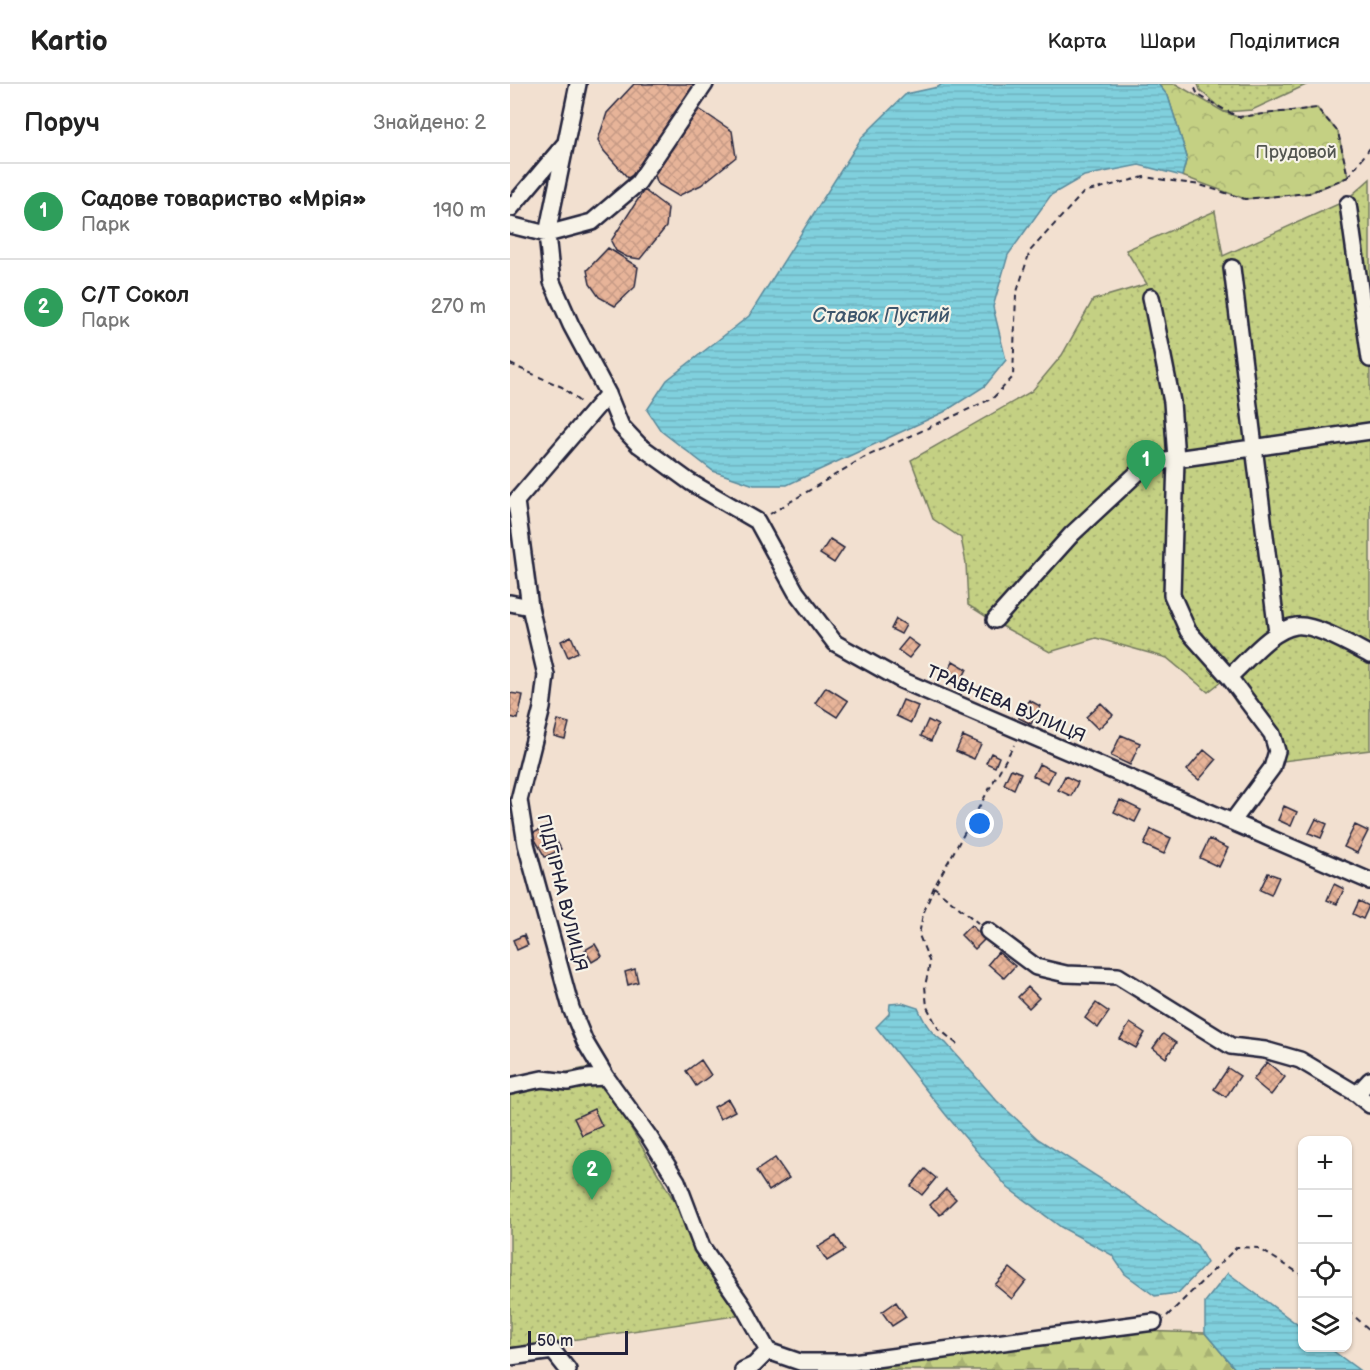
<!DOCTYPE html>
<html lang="uk">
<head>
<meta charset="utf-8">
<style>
	:root { --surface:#fff; --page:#f2f2f2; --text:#222; --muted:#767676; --line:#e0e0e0; --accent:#b45309 }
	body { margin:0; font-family:"Balsamiq Sans",sans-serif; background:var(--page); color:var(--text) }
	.controls { position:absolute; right:18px; bottom:18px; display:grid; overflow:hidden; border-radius:12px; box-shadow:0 2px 4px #0004 }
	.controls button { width:54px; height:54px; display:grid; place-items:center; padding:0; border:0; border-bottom:2px solid var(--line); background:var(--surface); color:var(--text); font:30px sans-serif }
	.scale { position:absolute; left:18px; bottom:15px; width:100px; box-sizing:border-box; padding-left:6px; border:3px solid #22223b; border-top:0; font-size:16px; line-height:21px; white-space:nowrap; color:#22223b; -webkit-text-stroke:4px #f7f3e8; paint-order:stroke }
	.you { position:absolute; left:470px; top:740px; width:21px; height:21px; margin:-15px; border:4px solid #fff; border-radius:50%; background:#1a73e8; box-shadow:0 0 0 9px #1a73e833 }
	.badge { display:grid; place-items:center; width:39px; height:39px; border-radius:50%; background:var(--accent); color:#fff; font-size:20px; font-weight:700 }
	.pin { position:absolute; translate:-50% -50px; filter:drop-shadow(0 2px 3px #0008) }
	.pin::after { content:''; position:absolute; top:32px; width:21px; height:18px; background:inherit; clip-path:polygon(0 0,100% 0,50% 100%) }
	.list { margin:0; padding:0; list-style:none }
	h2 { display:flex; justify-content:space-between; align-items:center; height:78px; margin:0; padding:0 24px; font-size:26px }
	h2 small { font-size:20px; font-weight:400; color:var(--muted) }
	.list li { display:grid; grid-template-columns:39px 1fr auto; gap:18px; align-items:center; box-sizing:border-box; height:96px; padding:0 24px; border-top:2px solid var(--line) }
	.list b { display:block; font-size:22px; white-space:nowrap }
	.list p { margin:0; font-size:20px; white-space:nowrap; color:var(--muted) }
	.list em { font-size:20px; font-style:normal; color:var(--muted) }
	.icon { flex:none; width:33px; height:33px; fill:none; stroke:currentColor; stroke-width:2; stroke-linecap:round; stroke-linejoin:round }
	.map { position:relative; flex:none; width:860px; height:1286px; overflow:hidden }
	header { display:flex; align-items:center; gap:36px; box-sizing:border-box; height:84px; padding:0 30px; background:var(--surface); border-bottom:2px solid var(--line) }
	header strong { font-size:28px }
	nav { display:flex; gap:33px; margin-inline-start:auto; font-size:21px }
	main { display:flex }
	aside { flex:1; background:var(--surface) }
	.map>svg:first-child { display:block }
</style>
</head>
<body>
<header>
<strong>Kartio</strong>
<nav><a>Карта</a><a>Шари</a><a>Поділитися</a></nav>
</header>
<main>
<aside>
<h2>Поруч<small>Знайдено: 2</small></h2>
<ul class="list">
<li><span class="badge" style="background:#2e9e5b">1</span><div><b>Садове товариство «Мрія»</b><p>Парк</p></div><em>190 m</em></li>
<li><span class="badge" style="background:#2e9e5b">2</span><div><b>С/Т Сокол</b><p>Парк</p></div><em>270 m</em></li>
</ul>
</aside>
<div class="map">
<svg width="860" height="1286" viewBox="0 0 860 1286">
	<defs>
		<pattern id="grass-dots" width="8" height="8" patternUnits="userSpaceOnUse" patternTransform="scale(1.5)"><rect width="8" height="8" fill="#c4d083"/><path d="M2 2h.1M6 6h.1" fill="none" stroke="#a8b272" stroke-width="1.8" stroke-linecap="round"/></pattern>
		<pattern id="forest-firs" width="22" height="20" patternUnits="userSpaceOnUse" patternTransform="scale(1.5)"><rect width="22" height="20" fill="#c4d083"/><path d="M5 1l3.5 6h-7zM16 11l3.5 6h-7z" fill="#a8b272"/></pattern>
		<pattern id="park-crowns" width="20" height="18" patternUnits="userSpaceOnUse" patternTransform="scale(1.5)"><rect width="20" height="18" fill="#c4d083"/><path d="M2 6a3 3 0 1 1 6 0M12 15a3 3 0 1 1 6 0" fill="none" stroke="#a8b272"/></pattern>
		<pattern id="water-rules" width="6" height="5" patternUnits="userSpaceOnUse" patternTransform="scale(1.5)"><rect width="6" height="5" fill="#80d0dd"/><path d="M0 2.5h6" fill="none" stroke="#6eb2bf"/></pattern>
		<pattern id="building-cross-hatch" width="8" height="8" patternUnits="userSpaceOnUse" patternTransform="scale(1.5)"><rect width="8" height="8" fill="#e7b499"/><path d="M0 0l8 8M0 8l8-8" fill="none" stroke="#c69a85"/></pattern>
	</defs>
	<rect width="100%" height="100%" fill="#f2e0d0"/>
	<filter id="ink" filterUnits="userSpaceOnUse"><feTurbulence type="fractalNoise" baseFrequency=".0167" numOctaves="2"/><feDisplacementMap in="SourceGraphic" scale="12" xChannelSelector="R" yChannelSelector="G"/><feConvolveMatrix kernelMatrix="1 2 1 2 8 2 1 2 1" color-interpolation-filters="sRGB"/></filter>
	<g filter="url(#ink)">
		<path fill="url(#grass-dots)" stroke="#73795f" stroke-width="1.5" d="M 688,0 L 798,0 L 742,26 L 714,28 L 690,6 Z
			M 860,95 L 860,666 L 773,677 L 770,652 L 741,611 L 727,620 L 712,597 L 698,608 L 657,574 L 586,554 L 540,568 L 488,540 L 458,521 L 456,479 L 451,454 L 423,435 L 401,376 L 522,307 L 552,271 L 583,216 L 637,200 L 616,166 L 705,127 L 713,172 L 835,117 Z
			M 84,982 L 232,1231 L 0,1265 L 0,1001 Z"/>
		<path fill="url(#forest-firs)" stroke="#73795f" stroke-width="1.5" d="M 626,1247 L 695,1249 L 726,1286 L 337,1286 Z"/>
		<path fill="url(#park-crowns)" stroke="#73795f" stroke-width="1.5" d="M 648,0 L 666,0 L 714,28 L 728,33 L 807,24 L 828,48 L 838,93 L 799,109 L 735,115 L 672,92 L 677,73 L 658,12 Z"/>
		<path fill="url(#water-rules)" stroke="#5a8a9c" stroke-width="1.5" d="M 432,0 L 648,0 L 658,12 L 677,73 L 672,92 L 629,81 L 574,92 L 541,111 L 498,171 L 483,223 L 496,276 L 475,302 L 434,328 L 277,401 L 244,401 L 203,387 L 151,347 L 137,326 L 157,296 L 239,232 L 352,53 L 396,10 L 428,3 Z
			M 392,919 L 408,924 C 415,940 421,950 436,959 L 487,1017 L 528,1055 L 613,1109 L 687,1161 L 697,1179 L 668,1209 L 645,1212 L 615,1190 L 602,1171 L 551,1143 L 498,1104 L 436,1031 L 366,943 L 379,930 L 380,920 Z
			M 718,1189 L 792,1244 L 792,1264 L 819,1264 L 849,1286 L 726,1286 L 695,1249 L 695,1218 Z"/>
		<path fill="url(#building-cross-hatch)" stroke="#22223b" stroke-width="1.5" d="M 124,0 L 185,0 L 137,82 L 118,94 L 94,67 L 88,56 L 97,29 Z
			M 189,25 L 222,47 L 226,73 L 191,101 L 168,112 L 148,100 L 144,89 Z
			M 134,106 L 158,124 L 156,143 L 130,175 L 117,173 L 106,167 L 101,157 Z
			M 98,164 L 128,183 L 125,203 L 105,222 L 89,213 L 80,200 L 77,186 Z
			M 320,455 L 334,464 L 324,479 L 310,470 Z
			M 386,535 L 396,541 L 391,550 L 381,545 Z
			M 61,552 L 68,568 L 58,573 L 51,557 Z
			M 398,554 L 409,562 L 399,574 L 388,566 Z
			M 443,577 L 457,585 L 450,599 L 436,592 Z
			M 316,603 L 338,617 L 327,633 L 305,619 Z
			M 0,609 L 13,611 L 8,635 L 0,633 Z
			M 393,616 L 408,622 L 401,639 L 386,632 Z
			M 519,616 L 530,622 L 521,640 L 509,634 Z
			M 591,619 L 603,631 L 588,645 L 576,633 Z
			M 48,636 L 59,639 L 55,655 L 44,652 Z
			M 418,636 L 428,641 L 421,657 L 411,652 Z
			M 611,651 L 630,659 L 620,681 L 601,672 Z
			M 453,652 L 471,660 L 464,675 L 446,667 Z
			M 694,666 L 706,676 L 689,696 L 677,686 Z
			M 481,669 L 489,673 L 485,683 L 476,679 Z
			M 529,680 L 544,687 L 538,699 L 523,692 Z
			M 501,685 L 511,689 L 504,705 L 494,700 Z
			M 555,692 L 568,698 L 561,712 L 548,706 Z
			M 610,716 L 631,726 L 625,738 L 604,728 Z
			M 774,722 L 787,728 L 781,742 L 768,736 Z
			M 806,735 L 817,740 L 811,754 L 799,749 Z
			M 38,741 L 51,765 L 35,773 L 22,750 Z
			M 845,741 L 858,747 L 847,769 L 834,763 Z
			M 641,745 L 661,754 L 654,770 L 634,761 Z
			M 699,755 L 718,764 L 709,783 L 690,774 Z
			M 758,789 L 769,793 L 761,811 L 750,806 Z
			M 824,800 L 834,805 L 827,820 L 817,816 Z
			M 849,817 L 859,822 L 853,835 L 843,830 Z
			M 461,841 L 475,855 L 465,865 L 451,851 Z
			M 14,851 L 18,861 L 7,866 L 3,856 Z
			M 85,860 L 92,872 L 82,878 L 75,866 Z
			M 488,868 L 505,882 L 494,894 L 478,880 Z
			M 125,885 L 128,898 L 118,901 L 115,888 Z
			M 518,903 L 529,914 L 519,924 L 508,913 Z
			M 586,919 L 599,928 L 588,944 L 575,934 Z
			M 620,939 L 635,949 L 626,964 L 610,955 Z
			M 653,950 L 666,959 L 656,974 L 643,964 Z
			M 191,976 L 201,991 L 186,1002 L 176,987 Z
			M 757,978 L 775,993 L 761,1011 L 743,996 Z
			M 718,984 L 730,992 L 716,1013 L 704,1005 Z
			M 218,1015 L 225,1027 L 210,1035 L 204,1023 Z
			M 84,1025 L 92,1042 L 72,1051 L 64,1034 Z
			M 265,1074 L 279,1094 L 259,1107 L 246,1087 Z
			M 415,1085 L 426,1094 L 412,1111 L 401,1102 Z
			M 436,1105 L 446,1115 L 430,1131 L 420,1121 Z
			M 326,1152 L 335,1166 L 317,1177 L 308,1163 Z
			M 500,1184 L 516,1197 L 502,1215 L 485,1201 Z
			M 386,1218 L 396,1233 L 382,1242 L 372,1228 Z"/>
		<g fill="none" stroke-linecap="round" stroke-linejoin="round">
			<g stroke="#22223b" stroke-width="20">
				<path id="minor" d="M 68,0 L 37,150 L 42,198 L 61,241 L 98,310 L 111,342 L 129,361 L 180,398 L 247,437 L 286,508 L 325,559 L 391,596 L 860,797
					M 838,120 L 860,275
					M 0,125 L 54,61
					M 0,141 L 37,150 L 82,138 L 128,99 L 195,0
					M 722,184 L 767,549
					M 641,213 L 662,318 L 666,375 L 662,511 L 678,547 L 719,593 L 762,650 L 767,667 L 762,684 L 722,738
					M 98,310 L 6,417 L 20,523 L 36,591 L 32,624 L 9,716 L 16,760 L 61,924 L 75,958 L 96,993 L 140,1054 L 167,1097 L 192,1163 L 233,1222 L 258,1267 L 290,1278 L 343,1278 L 644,1238
					M 0,519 L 20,523
					M 485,536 L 562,450 L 636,381 L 666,375 L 860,347
					M 719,593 C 737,577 762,545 786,542 C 804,539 843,562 860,571
					M 478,847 L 526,883 L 556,890 L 608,892 L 721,962 L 755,966 L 790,976 L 847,1010 L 860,1021
					M 0,1002 L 32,995 L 58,998 L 77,994 L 96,993
					M 847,1010 L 860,996
					M 0,1273 L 43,1267 L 58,1286
					M 233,1286 L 244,1281 L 258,1267"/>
			</g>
			<path stroke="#22223b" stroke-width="2" stroke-dasharray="6 4.5" stroke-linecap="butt" d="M 838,93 L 860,64
				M 0,280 L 52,303 L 71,319
				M 260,430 L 353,374 L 483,314 L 503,293 L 506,211 L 520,167 L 574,108 L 634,93 L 690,101 L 735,115 L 799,109 L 838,93 L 828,48 L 807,24 L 728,33 L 688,11 L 683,0
				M 424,803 L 468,839
				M 447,960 L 428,944 L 417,923 L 415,902 L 420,879 L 409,851 L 413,830 L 424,803 L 504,661
				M 838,1227 L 860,1246
				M 657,1232 L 727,1163 L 748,1164 L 792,1191"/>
			<use href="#minor" stroke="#f7f3e8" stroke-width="15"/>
		</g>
	</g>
	<g text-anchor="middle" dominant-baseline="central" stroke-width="4.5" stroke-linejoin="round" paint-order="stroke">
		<g font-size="18" fill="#535651" stroke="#f7f3e8">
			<text x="786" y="68">Прудовой</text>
		</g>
		<g font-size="18" fill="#22223b" stroke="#f7f3e8">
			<text transform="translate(496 620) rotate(23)">ТРАВНЕВА ВУЛИЦЯ</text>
			<text transform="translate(52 809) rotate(76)">ПІДГІРНА ВУЛИЦЯ</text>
		</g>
		<g font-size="20" font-style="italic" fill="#3e566c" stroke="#f7f3e8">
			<text x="371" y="232">Ставок Пустий</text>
		</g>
	</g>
</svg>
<div class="controls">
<button>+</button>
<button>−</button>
<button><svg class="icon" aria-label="locate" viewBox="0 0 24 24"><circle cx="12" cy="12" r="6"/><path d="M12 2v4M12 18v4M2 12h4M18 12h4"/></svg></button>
<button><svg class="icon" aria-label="layers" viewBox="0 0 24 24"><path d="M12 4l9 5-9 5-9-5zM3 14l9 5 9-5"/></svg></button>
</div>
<div class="scale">50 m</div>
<div class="you"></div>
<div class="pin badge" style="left:636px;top:406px;background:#2e9e5b">1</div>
<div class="pin badge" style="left:82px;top:1116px;background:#2e9e5b">2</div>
</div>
</main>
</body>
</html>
